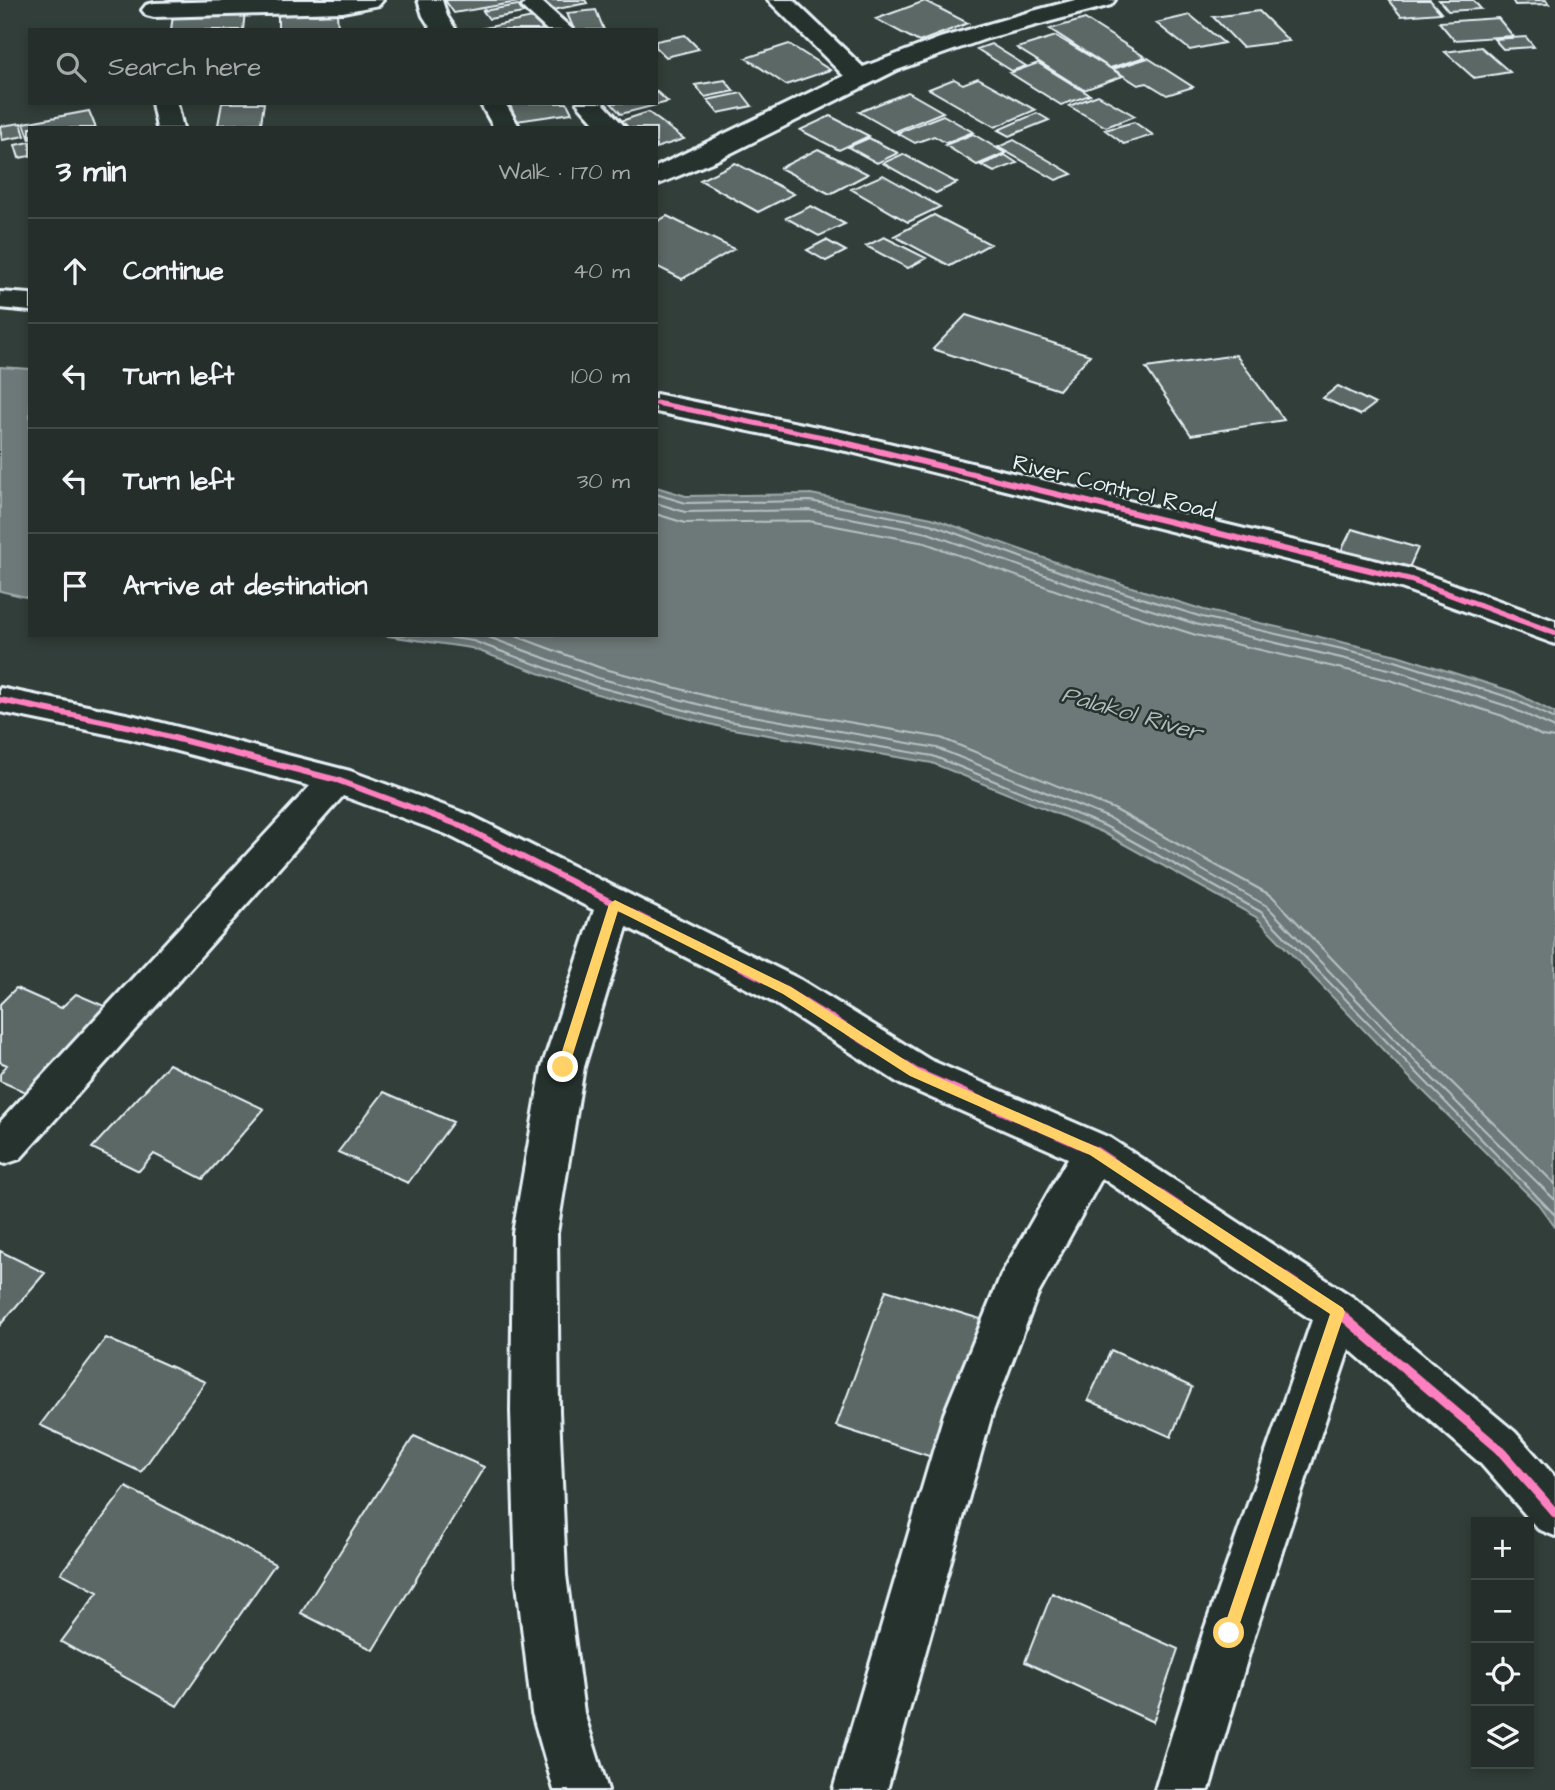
<!DOCTYPE html>
<html lang="en">
<head>
<meta charset="utf-8">
<style>
	:root { --surface:#262e2b; --page:#2e3633; --text:#f1f3f6; --muted:#a4a8a9; --line:#424a47 }
	body { margin:0; font-family:"Architects Daughter",sans-serif; background:var(--page); color:var(--text) }
	.controls { position:absolute; right:21px; bottom:21px; display:grid; overflow:hidden; border-radius:0px; box-shadow:0 4px 10px #0003 }
	.controls button { width:63px; height:63px; display:grid; place-items:center; padding:0; border:0; border-bottom:2px solid var(--line); background:var(--surface); color:var(--text); font:35px sans-serif }
	.stop { position:absolute; width:21px; height:21px; margin:-16px; border:5px solid #ffd166; border-radius:50%; background:#fff }
	.stop.end { background:#ffd166; border-color:#fff; box-shadow:0 2px 7px #0008 }
	.list { margin:0; padding:0; list-style:none }
	h2 { display:flex; justify-content:space-between; align-items:center; height:91px; margin:0; padding:0 28px; font-size:30px }
	h2 small { font-size:23px; font-weight:400; color:var(--muted) }
	.list li { display:grid; grid-template-columns:46px 1fr auto; gap:21px; align-items:center; box-sizing:border-box; height:105px; padding:0 28px; border-top:2px solid var(--line) }
	.list b { display:block; font-size:26px; white-space:nowrap }
	.list em { font-size:23px; font-style:normal; color:var(--muted) }
	.icon { flex:none; width:38px; height:38px; fill:none; stroke:currentColor; stroke-width:2; stroke-linecap:round; stroke-linejoin:round }
	.map { position:relative; flex:none; width:1555px; height:1790px; overflow:hidden }
	.search { position:absolute; background:var(--surface); box-shadow:0 4px 10px #0003; left:28px; top:28px; width:630px; height:77px; display:flex; align-items:center; gap:18px; box-sizing:border-box; padding:0 24px; border-radius:0px; color:var(--muted); font-size:26px }
	.panel { position:absolute; background:var(--surface); box-shadow:0 4px 10px #0003; left:28px; top:126px; width:630px; height:511px; border-radius:0px }
	.map>svg:first-child { display:block }
</style>
</head>
<body>
<div class="map">
<svg width="1555" height="1790" viewBox="0 0 1555 1790">
	<rect width="100%" height="100%" fill="#323e39"/>
	<filter id="ink" filterUnits="userSpaceOnUse"><feTurbulence type="fractalNoise" baseFrequency=".0143" numOctaves="2"/><feDisplacementMap in="SourceGraphic" scale="14" xChannelSelector="R" yChannelSelector="G"/><feConvolveMatrix kernelMatrix="1 2 1 2 8 2 1 2 1" color-interpolation-filters="sRGB"/></filter>
	<g filter="url(#ink)">
		<path fill="#6d7978" stroke="#9ea9ab" stroke-width="2" d="M 0,367 L 30,369 L 30,598 L 0,591 Z
			M 656,487 L 686,496 L 811,494 L 932,518 L 1075,569 L 1204,610 L 1397,655 L 1514,692 L 1555,713 L 1555,1227 L 1538,1204 L 1408,1076 L 1256,917 L 1102,832 L 932,763 L 721,727 L 593,693 L 471,648 L 381,635 L 656,635 Z"/>
		<g fill="none" stroke-linecap="round" stroke-linejoin="round">
			<path stroke="#b7c1c5" stroke-width="2" d="M 656,494 L 686,503 L 810,501 L 930,524 L 1072,576 L 1202,617 L 1395,661 L 1511,698 L 1555,719
				M 656,503 L 685,512 L 809,510 L 928,533 L 1070,584 L 1199,625 L 1393,670 L 1507,706 L 1555,728
				M 656,514 L 685,523 L 809,521 L 925,543 L 1066,594 L 1196,635 L 1390,680 L 1503,716 L 1542,736 L 1555,738
				M 432,635 L 473,641 L 595,686 L 722,720 L 933,756 L 1105,826 L 1261,912 L 1555,1215
				M 483,635 L 598,678 L 724,711 L 937,748 L 1109,818 L 1267,906 L 1419,1065 L 1555,1200
				M 513,635 L 601,668 L 726,701 L 941,738 L 1114,809 L 1272,896 L 1427,1058 L 1555,1184"/>
		</g>
		<path fill="#5c6865" stroke="#e8f1f8" stroke-width="2" d="M 166,0 L 248,0 L 166,8 Z
			M 445,0 L 516,0 L 518,2 L 454,13 Z
			M 538,0 L 585,0 L 587,3 L 548,11 Z
			M 1388,0 L 1430,0 L 1441,13 L 1401,16 Z
			M 1439,0 L 1473,0 L 1481,9 L 1448,11 Z
			M 1512,0 L 1546,0 L 1549,4 L 1515,5 Z
			M 925,1 L 968,23 L 919,42 L 876,19 Z
			M 518,5 L 523,13 L 489,19 L 483,11 Z
			M 313,10 L 313,15 L 337,13 L 338,30 L 278,30 L 278,12 Z
			M 596,10 L 604,30 L 574,30 L 567,13 Z
			M 245,11 L 243,30 L 171,30 L 173,15 Z
			M 1259,11 L 1289,41 L 1242,47 L 1213,17 Z
			M 1190,15 L 1224,43 L 1190,50 L 1156,23 Z
			M 542,16 L 554,30 L 475,30 Z
			M 1498,18 L 1513,36 L 1454,40 L 1439,22 Z
			M 1085,19 L 1145,57 L 1110,68 L 1050,29 Z
			M 685,35 L 699,49 L 666,57 L 656,47 L 656,41 Z
			M 1056,36 L 1123,76 L 1084,90 L 1017,48 Z
			M 1526,37 L 1534,47 L 1503,49 L 1494,39 Z
			M 789,44 L 830,70 L 786,85 L 746,58 Z
			M 991,44 L 1026,66 L 1012,71 L 977,49 Z
			M 1481,47 L 1510,72 L 1474,78 L 1445,52 Z
			M 1148,58 L 1193,87 L 1167,95 L 1147,83 L 1138,85 L 1113,69 Z
			M 1038,63 L 1090,95 L 1061,105 L 1010,73 Z
			M 978,78 L 1035,110 L 995,127 L 929,89 L 954,79 L 963,84 Z
			M 725,80 L 734,91 L 705,97 L 695,85 Z
			M 656,91 L 668,102 L 621,114 L 611,103 L 656,103 Z
			M 908,92 L 943,112 L 894,132 L 859,112 Z
			M 742,93 L 752,106 L 718,113 L 707,100 Z
			M 1098,95 L 1135,116 L 1106,127 L 1069,106 Z
			M 222,103 L 264,103 L 261,123 L 218,125 Z
			M 509,103 L 567,103 L 572,113 L 517,121 Z
			M 89,111 L 96,128 L 30,128 L 30,140 L 24,123 Z
			M 648,112 L 684,139 L 656,148 L 656,128 L 616,128 L 612,124 Z
			M 1037,113 L 1049,120 L 1009,136 L 998,130 Z
			M 943,115 L 973,132 L 946,143 L 934,136 L 915,143 L 897,133 Z
			M 830,116 L 869,136 L 839,150 L 800,130 Z
			M 1134,122 L 1153,135 L 1124,144 L 1105,130 Z
			M 21,123 L 25,136 L 2,140 L 0,126 Z
			M 973,134 L 1005,153 L 977,165 L 945,145 Z
			M 869,138 L 898,153 L 877,163 L 848,147 Z
			M 1014,140 L 1072,174 L 1056,180 L 998,147 Z
			M 30,142 L 30,156 L 19,158 L 15,145 Z
			M 818,149 L 868,174 L 830,194 L 780,168 Z
			M 903,154 L 957,183 L 936,193 L 883,163 Z
			M 1005,155 L 1017,163 L 994,172 L 981,165 Z
			M 735,163 L 794,194 L 758,212 L 700,180 Z
			M 883,175 L 940,207 L 908,222 L 851,189 Z
			M 811,206 L 845,224 L 819,236 L 786,218 Z
			M 934,215 L 990,244 L 950,266 L 894,236 Z
			M 667,216 L 734,249 L 682,279 L 656,266 L 656,222 Z
			M 884,237 L 926,258 L 908,268 L 866,246 Z
			M 826,240 L 846,251 L 826,261 L 807,250 Z
			M 966,315 L 1090,355 L 1059,390 L 933,349 Z
			M 1236,355 L 1284,420 L 1191,435 L 1146,368 Z
			M 1338,386 L 1375,404 L 1360,415 L 1323,398 Z
			M 1352,529 L 1418,548 L 1408,570 L 1341,551 Z
			M 16,988 L 61,1008 L 76,994 L 109,1008 L 30,1094 L 0,1081 L 0,1074 L 7,1065 L 0,1062 L 0,1004 Z
			M 169,1064 L 264,1109 L 203,1179 L 154,1154 L 139,1171 L 92,1148 Z
			M 384,1092 L 453,1122 L 408,1183 L 338,1152 Z
			M 0,1251 L 45,1273 L 0,1325 Z
			M 886,1290 L 980,1319 L 935,1458 L 836,1426 Z
			M 106,1338 L 205,1382 L 141,1472 L 40,1425 Z
			M 1111,1350 L 1192,1387 L 1171,1437 L 1088,1400 Z
			M 414,1436 L 484,1467 L 373,1650 L 301,1613 Z
			M 126,1487 L 275,1564 L 177,1706 L 61,1642 L 98,1592 L 61,1573 Z
			M 1052,1593 L 1178,1649 L 1153,1722 L 1025,1662 Z"/>
		<g fill="none" stroke-linecap="round" stroke-linejoin="round">
			<g stroke="#e8f1f8" stroke-width="6">
				<path id="street" d="M 268,0 L 383,0 L 379,5 L 343,12 L 154,17 L 146,15 L 142,10 L 146,5 L 154,3 Z
					M 418,0 L 442,0 L 447,16 L 456,30 L 432,30 L 423,16 Z
					M 534,0 L 542,2 L 573,30 L 547,30 L 522,7 L 526,2 Z
					M 768,0 L 793,0 L 863,67 L 940,38 L 1033,11 L 1075,0 L 1115,0 L 1111,5 L 988,38 L 897,70 L 717,160 L 656,185 L 656,167 L 844,76 Z
					M 152,103 L 177,103 L 183,128 L 157,128 Z
					M 480,103 L 505,103 L 520,128 L 494,128 Z
					M 577,103 L 603,103 L 626,128 L 599,128 Z
					M 0,292 L 30,294 L 30,311 L 0,308 Z
					M 656,394 L 851,434 L 1411,569 L 1555,621 L 1555,644 L 1401,588 L 851,452 L 656,412 Z
					M 0,688 L 131,715 L 350,771 L 472,816 L 801,980 L 930,1060 L 1110,1138 L 1354,1298 L 1515,1432 L 1555,1477 L 1555,1536 L 1538,1529 L 1481,1464 L 1349,1349 L 1255,1633 L 1209,1790 L 1155,1790 L 1203,1633 L 1312,1320 L 1102,1178 L 1037,1296 L 992,1414 L 887,1790 L 833,1790 L 944,1414 L 1001,1275 L 1068,1158 L 900,1084 L 773,1002 L 627,927 L 584,1067 L 557,1233 L 559,1411 L 566,1575 L 584,1713 L 608,1790 L 554,1790 L 532,1713 L 516,1575 L 511,1411 L 513,1233 L 542,1067 L 594,910 L 446,834 L 343,796 L 20,1159 L 5,1164 L 0,1162 L 0,1122 L 310,786 L 131,739 L 0,712 Z"/>
			</g>
			<use href="#street" fill="#26332d" fill-rule="evenodd"/>
			<g stroke="#26332d" stroke-width="8">
				<path id="cycleway-far2" d="M 656,403 L 833,439"/>
			</g>
			<g stroke="#26332d" stroke-width="10">
				<path id="cycleway-far1" d="M 824,438 L 1411,580 L 1555,633
					M 0,700 L 131,727 L 337,780 L 459,825 L 787,991 L 834,1020"/>
			</g>
			<g stroke="#26332d" stroke-width="13">
				<path id="cycleway" d="M 831,1019 L 915,1072 L 1095,1151 L 1338,1312 L 1498,1448 L 1555,1513"/>
			</g>
			<use href="#cycleway-far2" stroke="#ff80c0" stroke-width="5"/>
			<use href="#cycleway-far1" stroke="#ff80c0" stroke-width="6"/>
			<use href="#cycleway" stroke="#ff80c0" stroke-width="9"/>
		</g>
	</g>
	<path fill="#ffd166" d="M 615,900 L 791,987 L 919,1069 L 1099,1148 L 1343,1308 L 1345,1312 L 1235,1638 L 1229,1640 L 1224,1638 L 1222,1633 L 1330,1314 L 1090,1155 L 910,1076 L 783,994 L 618,911 L 569,1067 L 567,1070 L 559,1070 L 557,1067 L 609,904 Z"/>
	<g text-anchor="middle" dominant-baseline="central" stroke-width="5" stroke-linejoin="round" paint-order="stroke">
		<g font-size="23" fill="#e8f1f8" stroke="#26332d">
			<text transform="translate(1114 487) rotate(14)">River Control Road</text>
		</g>
		<g font-size="24" font-style="italic" fill="#b1bbbe" stroke="#26332d">
			<text transform="translate(1132 714) rotate(16)">Palakol River</text>
		</g>
	</g>
</svg>
<div class="controls">
<button>+</button>
<button>−</button>
<button><svg class="icon" aria-label="locate" viewBox="0 0 24 24"><circle cx="12" cy="12" r="6"/><path d="M12 2v4M12 18v4M2 12h4M18 12h4"/></svg></button>
<button><svg class="icon" aria-label="layers" viewBox="0 0 24 24"><path d="M12 4l9 5-9 5-9-5zM3 14l9 5 9-5"/></svg></button>
</div>
<div class="stop" style="left:1229px;top:1633px"></div>
<div class="stop end" style="left:563px;top:1067px"></div>
<div class="search"><svg class="icon" aria-label="search" viewBox="0 0 24 24"><circle cx="10" cy="10" r="6"/><path d="M15 15l6 6"/></svg>Search here</div>
<section class="panel">
<h2>3 min<small>Walk · 170 m</small></h2>
<ul class="list">
<li><svg class="icon" aria-label="ahead" viewBox="0 0 24 24"><path d="M12 20V5M6 11l6-6 6 6"/></svg><div><b>Continue</b></div><em>40 m</em></li>
<li><svg class="icon" aria-label="left" viewBox="0 0 24 24"><path d="M17 20v-9H6M10 6l-5 5 5 5"/></svg><div><b>Turn left</b></div><em>100 m</em></li>
<li><svg class="icon" aria-label="left" viewBox="0 0 24 24"><path d="M17 20v-9H6M10 6l-5 5 5 5"/></svg><div><b>Turn left</b></div><em>30 m</em></li>
<li><svg class="icon" aria-label="arrive" viewBox="0 0 24 24"><path d="M6 21V4h12l-3 4 3 4H6"/></svg><div><b>Arrive at destination</b></div></li>
</ul>
</section>
</div>
</body>
</html>
